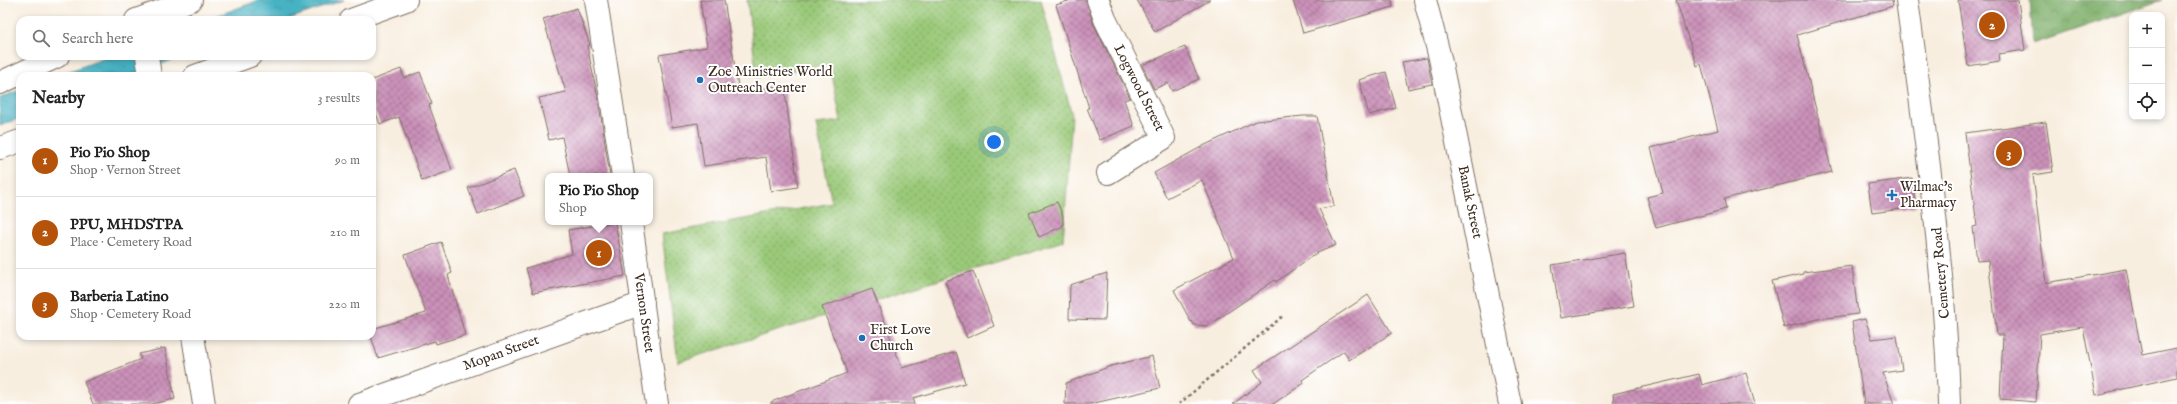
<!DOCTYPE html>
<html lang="en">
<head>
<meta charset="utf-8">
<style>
	:root { --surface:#fff; --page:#f6f6f6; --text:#222; --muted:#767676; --line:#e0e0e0; --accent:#b45309 }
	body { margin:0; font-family:"IM FELL English",serif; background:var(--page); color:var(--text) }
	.controls { position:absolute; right:12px; top:12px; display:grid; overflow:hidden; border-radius:8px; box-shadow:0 2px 6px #0003 }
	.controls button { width:36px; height:36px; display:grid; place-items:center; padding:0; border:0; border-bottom:1px solid var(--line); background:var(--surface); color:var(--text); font:20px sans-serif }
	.you { position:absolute; left:994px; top:142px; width:14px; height:14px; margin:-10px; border:3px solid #fff; border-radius:50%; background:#1a73e8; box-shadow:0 0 0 6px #1a73e833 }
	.badge { display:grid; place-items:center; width:26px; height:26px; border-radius:50%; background:var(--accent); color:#fff; font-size:13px; font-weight:700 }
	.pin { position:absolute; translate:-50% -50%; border:2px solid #fff; box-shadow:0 1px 4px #0006 }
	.popup { position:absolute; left:545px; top:173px; width:108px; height:52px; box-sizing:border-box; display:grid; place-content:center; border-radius:8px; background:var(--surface); filter:drop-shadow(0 1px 3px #0005); font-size:13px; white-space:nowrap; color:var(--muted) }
	.popup b { font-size:15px; color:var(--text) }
	.popup::after { content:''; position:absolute; left:50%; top:100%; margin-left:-8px; border:8px solid transparent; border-top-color:var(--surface) }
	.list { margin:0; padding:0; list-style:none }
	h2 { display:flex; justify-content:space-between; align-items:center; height:52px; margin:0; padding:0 16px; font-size:17px }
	h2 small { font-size:13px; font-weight:400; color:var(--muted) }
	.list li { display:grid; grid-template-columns:26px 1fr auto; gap:12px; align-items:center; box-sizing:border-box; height:72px; padding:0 16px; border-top:1px solid var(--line) }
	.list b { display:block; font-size:15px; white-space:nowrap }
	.list p { margin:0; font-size:13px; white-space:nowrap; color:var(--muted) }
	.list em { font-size:13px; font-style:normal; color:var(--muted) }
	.icon { flex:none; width:22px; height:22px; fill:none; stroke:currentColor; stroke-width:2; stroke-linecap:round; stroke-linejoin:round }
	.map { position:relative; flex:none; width:2177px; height:404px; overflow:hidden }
	.search { position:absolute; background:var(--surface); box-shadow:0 2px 6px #0003; left:16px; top:16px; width:360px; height:44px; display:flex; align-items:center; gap:10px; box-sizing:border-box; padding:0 14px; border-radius:12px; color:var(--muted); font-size:15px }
	.panel { position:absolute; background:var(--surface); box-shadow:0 2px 6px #0003; left:16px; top:72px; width:360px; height:268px; border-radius:12px }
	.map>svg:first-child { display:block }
</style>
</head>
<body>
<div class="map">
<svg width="2177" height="404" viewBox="0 0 2177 404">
	<defs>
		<pattern id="grass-dots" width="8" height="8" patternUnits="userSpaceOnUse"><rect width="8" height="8" fill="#9ac978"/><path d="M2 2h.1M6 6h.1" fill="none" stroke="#7fa362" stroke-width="1.8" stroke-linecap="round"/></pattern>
		<pattern id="forest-crowns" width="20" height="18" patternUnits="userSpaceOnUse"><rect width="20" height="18" fill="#7bad68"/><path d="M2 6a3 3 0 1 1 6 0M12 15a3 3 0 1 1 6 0" fill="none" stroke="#668d55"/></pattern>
		<pattern id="water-ripples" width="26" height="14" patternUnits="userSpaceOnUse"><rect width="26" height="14" fill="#46b2c3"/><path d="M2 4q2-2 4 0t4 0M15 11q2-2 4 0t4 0" fill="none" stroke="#3c919e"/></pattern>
		<pattern id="building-cross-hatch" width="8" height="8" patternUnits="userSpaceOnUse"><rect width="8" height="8" fill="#cb91b9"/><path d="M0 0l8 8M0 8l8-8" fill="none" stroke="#a67796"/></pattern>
	</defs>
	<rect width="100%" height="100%" fill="#fff"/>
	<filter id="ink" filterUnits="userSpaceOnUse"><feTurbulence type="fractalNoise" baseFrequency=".025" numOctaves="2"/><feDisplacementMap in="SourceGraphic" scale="8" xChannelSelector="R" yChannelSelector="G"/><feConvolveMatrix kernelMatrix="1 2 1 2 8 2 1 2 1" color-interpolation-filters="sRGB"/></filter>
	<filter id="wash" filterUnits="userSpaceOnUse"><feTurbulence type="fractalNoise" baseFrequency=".012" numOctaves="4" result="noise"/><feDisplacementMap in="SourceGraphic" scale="16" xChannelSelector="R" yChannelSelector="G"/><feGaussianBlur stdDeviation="0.9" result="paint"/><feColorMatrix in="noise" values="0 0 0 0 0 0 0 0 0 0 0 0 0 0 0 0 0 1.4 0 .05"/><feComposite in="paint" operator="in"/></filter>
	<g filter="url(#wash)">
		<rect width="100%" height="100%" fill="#f8eedf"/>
		<path fill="url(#grass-dots)" stroke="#6a7a4b" d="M 747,0 L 1041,0 L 1072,115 L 1063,241 L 678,362 L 662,234 L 832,203 L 816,124 L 841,121 L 830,64 L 757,77 Z"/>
		<path fill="url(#forest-crowns)" stroke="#5b6c43" d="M 2030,0 L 2163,0 L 2033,44 Z"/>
		<path fill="url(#water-ripples)" stroke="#406e70" d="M 260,0 L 344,0 L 286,20 L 205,20 Z
			M 110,56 L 183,56 L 130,76 L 57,76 Z
			M 20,90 L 20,118 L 0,126 L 0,98 Z"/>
		<g id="blocks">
			<path fill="url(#building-cross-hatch)" d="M 700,0 L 724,0 L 739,92 L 784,85 L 798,187 L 771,191 L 766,157 L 704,166 L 698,123 L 672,127 L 659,55 L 707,47 Z
				M 1071,0 L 1086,0 L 1094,25 L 1130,98 L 1124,100 L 1134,126 L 1100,140 L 1087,108 L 1089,108 L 1056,5 Z
				M 1137,0 L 1210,0 L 1155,32 Z
				M 1293,0 L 1392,0 L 1393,7 L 1303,33 Z
				M 1676,0 L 1892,0 L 1893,6 L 1797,35 L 1832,172 L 1724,199 L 1726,209 L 1656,228 L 1647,197 L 1663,193 L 1651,148 L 1718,130 L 1701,64 L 1697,66 Z
				M 1958,0 L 2018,0 L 2025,50 L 1999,54 L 2000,61 L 1968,66 Z
				M 577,8 L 590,45 L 587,46 L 598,98 L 610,176 L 570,176 L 562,137 L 549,140 L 539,98 L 566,92 L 543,19 Z
				M 1185,47 L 1199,79 L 1172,91 L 1168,83 L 1154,89 L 1142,65 Z
				M 1427,58 L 1432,84 L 1408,89 L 1402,62 Z
				M 401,69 L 404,78 L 420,72 L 432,104 L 429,105 L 452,170 L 422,181 L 399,117 L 380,124 L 372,103 L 372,80 Z
				M 1386,72 L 1396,108 L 1369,115 L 1359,80 Z
				M 1303,116 L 1317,116 L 1334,206 L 1319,209 L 1336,245 L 1315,254 L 1276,282 L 1275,280 L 1208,326 L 1194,325 L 1192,321 L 1191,322 L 1174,290 L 1234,258 L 1202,180 L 1167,198 L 1154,173 L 1203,146 L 1256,121 Z
				M 2046,122 L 2053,172 L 2033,175 L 2046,283 L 2126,269 L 2142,355 L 2177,348 L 2177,377 L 2096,395 L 2083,327 L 2040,334 L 2036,402 L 2000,399 L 2003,335 L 1997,335 L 1988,260 L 1977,261 L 1973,227 L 1977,226 L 1965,133 Z
				M 514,170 L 524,196 L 478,214 L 468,188 Z
				M 1912,178 L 1916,207 L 1872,213 L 1868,184 Z
				M 1057,202 L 1063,216 L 1063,226 L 1039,237 L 1029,213 Z
				M 615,222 L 625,276 L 533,293 L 526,268 L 572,254 L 568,230 Z
				M 441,242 L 452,273 L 448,275 L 465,335 L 436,344 L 435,341 L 378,358 L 371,336 L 372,329 L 426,313 L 405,255 Z
				M 1625,253 L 1634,306 L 1561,318 L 1552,265 Z
				M 1852,266 L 1858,314 L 1818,319 L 1784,328 L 1772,281 L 1803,274 L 1803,272 Z
				M 973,271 L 994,326 L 967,338 L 945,281 Z
				M 1107,273 L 1105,320 L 1069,319 L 1070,285 Z
				M 872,289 L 902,368 L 956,352 L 965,383 L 913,398 L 915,404 L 771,404 L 771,402 L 847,373 L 822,307 Z
				M 1368,295 L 1392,333 L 1349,360 L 1344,351 L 1302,380 L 1304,383 L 1273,404 L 1233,404 L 1262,382 L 1254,370 Z
				M 1865,319 L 1872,339 L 1897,336 L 1902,370 L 1883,373 L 1894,404 L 1864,404 L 1852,322 Z
				M 165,348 L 175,399 L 152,404 L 93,404 L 84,382 L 141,359 L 139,354 Z
				M 1152,356 L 1160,388 L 1090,404 L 1065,404 L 1066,383 L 1111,366 Z
				M 1746,373 L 1755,404 L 1614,404 L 1613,394 L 1699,374 L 1702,385 Z"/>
		</g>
	</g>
	<g filter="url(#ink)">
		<use href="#blocks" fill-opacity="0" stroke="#7d6f62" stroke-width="1"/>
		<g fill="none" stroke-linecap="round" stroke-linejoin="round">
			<g stroke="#7d6f62" stroke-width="24">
				<path id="minor" d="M 1098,0 L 1105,19 L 1164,138 L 1108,173
					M 1425,0 L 1440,58 L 1510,404
					M 136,20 L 191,0
					M 351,20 L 406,0
					M 147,56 L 150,76
					M 195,76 L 250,56
					M 0,83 L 58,56
					M 0,148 L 20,141
					M 193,336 L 204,404
					M 359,404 L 643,303"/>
			</g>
			<g stroke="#7d6f62" stroke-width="24">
				<path id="major" d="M 596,0 L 623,176
					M 1907,0 C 1925,134 1945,268 1949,404
					M 631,222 L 657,404"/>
			</g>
			<path stroke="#7d6f62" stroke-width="2.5" stroke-dasharray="3 3" stroke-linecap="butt" d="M 1179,404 L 1284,315"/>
			<use href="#minor" stroke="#fff" stroke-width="22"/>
			<use href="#major" stroke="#fff" stroke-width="22"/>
		</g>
	</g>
	<g fill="#1f6fb2" stroke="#fff" stroke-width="1.5">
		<circle cx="700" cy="80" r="4"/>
		<path d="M1890 189h4v4h4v4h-4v4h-4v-4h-4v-4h4z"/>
		<circle cx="862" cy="338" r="4"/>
	</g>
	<g text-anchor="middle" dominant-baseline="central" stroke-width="4" stroke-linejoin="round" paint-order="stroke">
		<g font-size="14" fill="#3b2a1e" stroke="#fff" text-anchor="start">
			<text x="708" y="72">Zoe Ministries World<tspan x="708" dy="16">Outreach Center</tspan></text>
			<text x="1900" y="187">Wilmac's<tspan x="1900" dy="16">Pharmacy</tspan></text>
			<text x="870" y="330">First Love<tspan x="870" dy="16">Church</tspan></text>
		</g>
		<g font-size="14" fill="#3b2a1e" stroke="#fff">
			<text transform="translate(1139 88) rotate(63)">Logwood Street</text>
			<text transform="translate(1470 202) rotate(78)">Banak Street</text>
			<text transform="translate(1941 273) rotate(-95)">Cemetery Road</text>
			<text transform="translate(644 313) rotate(82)">Vernon Street</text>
			<text transform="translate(501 353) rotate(-20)">Mopan Street</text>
		</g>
	</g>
</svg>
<div class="controls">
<button>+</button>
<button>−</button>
<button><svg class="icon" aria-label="locate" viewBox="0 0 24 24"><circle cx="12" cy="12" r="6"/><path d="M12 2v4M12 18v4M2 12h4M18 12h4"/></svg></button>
</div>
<div class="you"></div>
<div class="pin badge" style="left:599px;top:253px">1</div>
<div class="popup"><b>Pio Pio Shop</b>Shop</div>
<div class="pin badge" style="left:1992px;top:25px">2</div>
<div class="pin badge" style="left:2009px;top:153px">3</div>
<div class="search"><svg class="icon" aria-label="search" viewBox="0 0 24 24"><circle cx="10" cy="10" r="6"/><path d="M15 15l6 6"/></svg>Search here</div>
<section class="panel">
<h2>Nearby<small>3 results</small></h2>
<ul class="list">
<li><span class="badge">1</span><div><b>Pio Pio Shop</b><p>Shop · Vernon Street</p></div><em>90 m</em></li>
<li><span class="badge">2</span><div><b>PPU, MHDSTPA</b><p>Place · Cemetery Road</p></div><em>210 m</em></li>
<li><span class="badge">3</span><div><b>Barberia Latino</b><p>Shop · Cemetery Road</p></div><em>220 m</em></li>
</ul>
</section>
</div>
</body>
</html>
